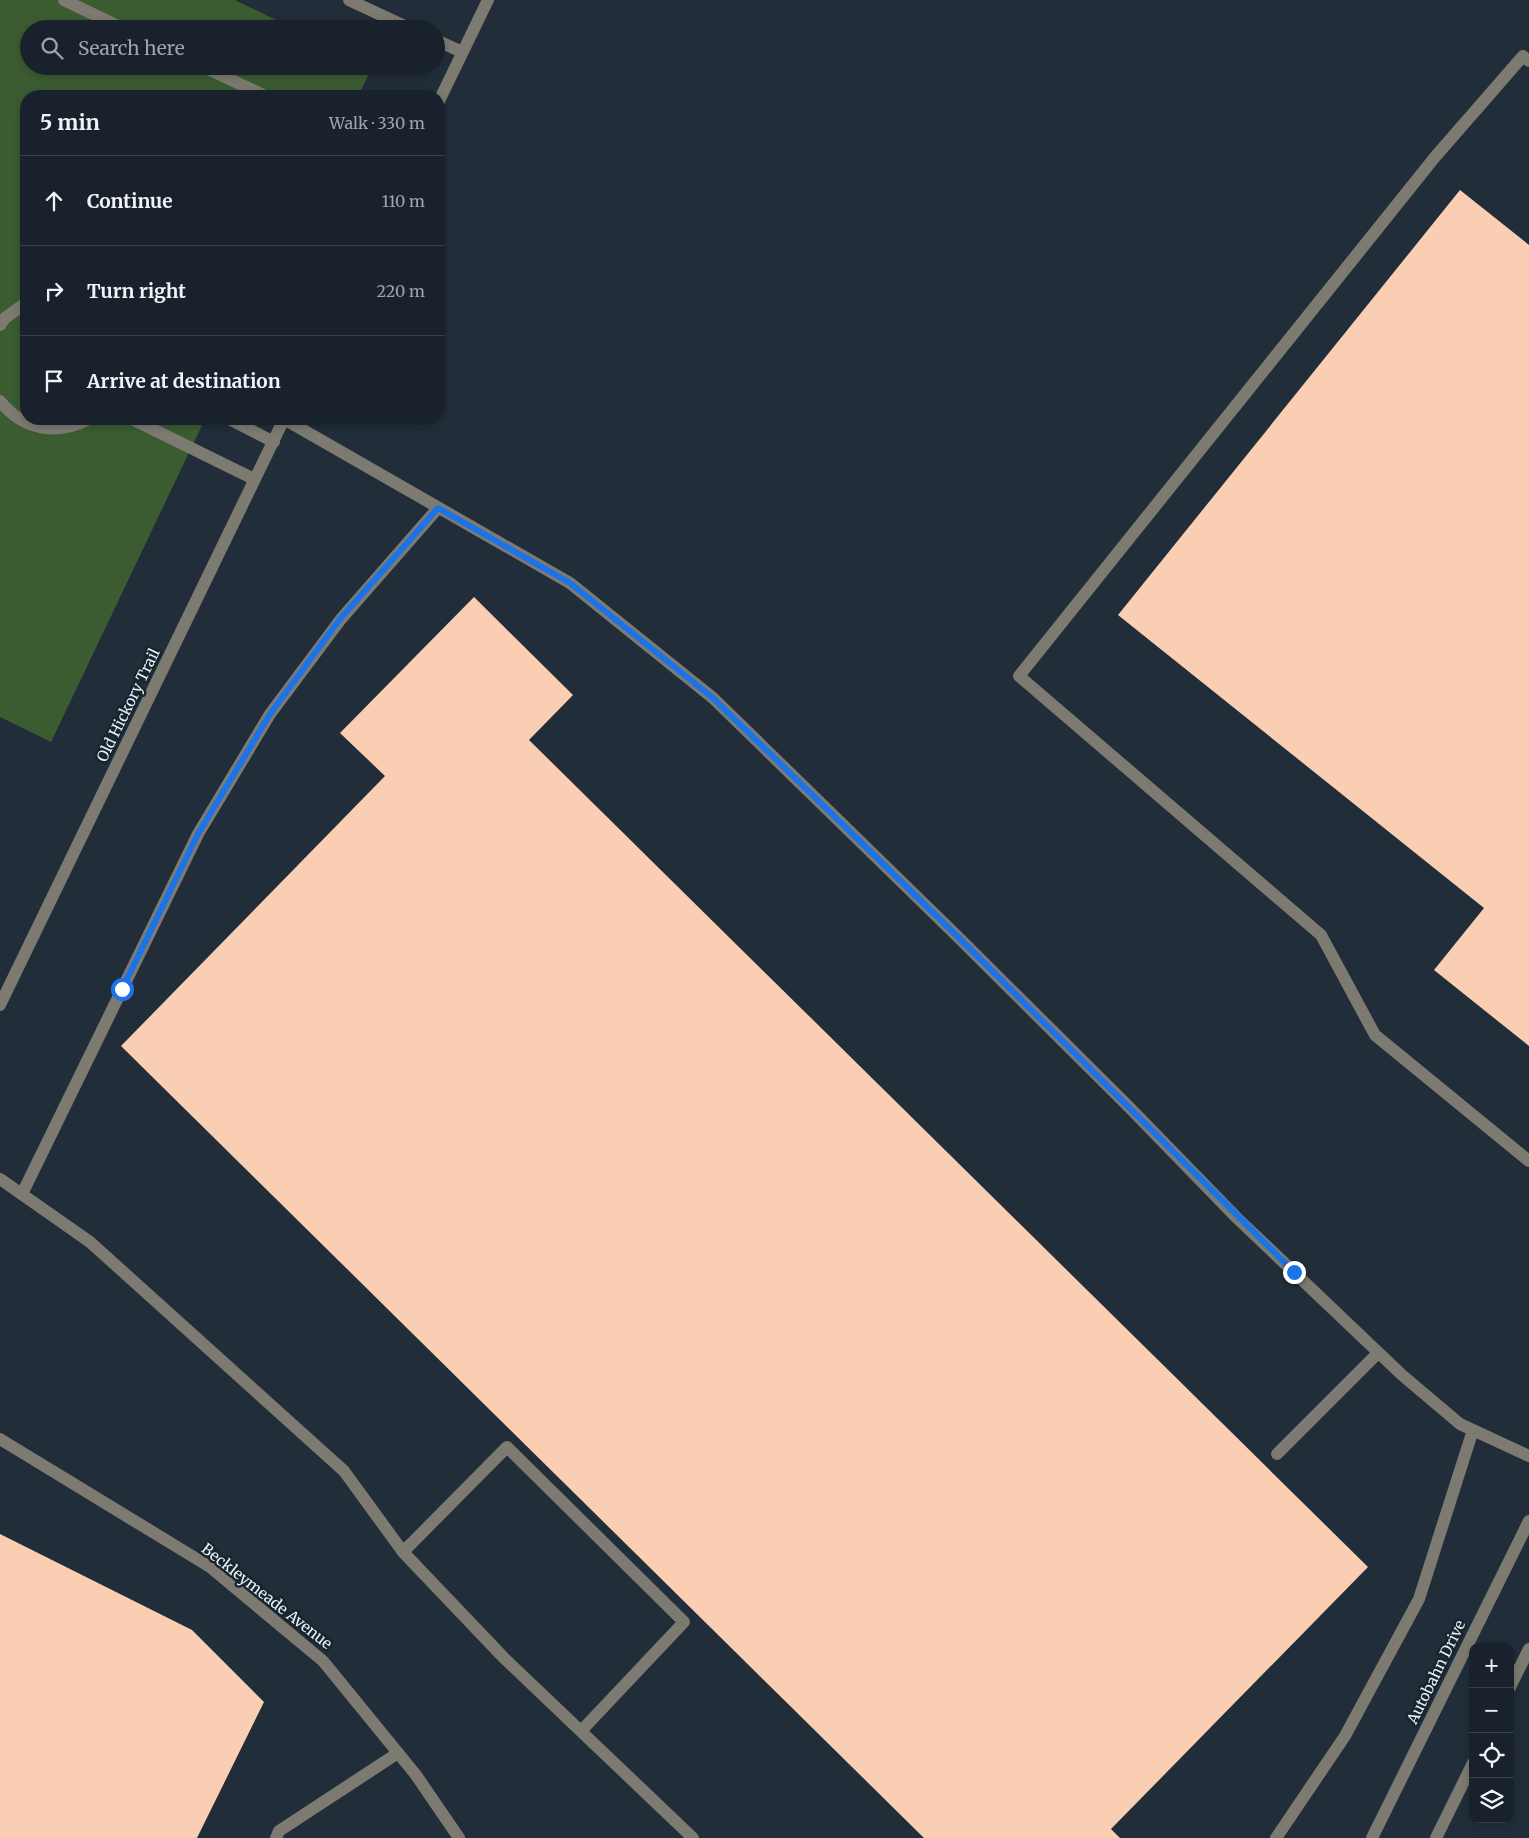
<!DOCTYPE html>
<html lang="en">
<head>
<meta charset="utf-8">
<style>
	:root { --surface:#19222c; --page:#262f38; --text:#f1f3f6; --muted:#9fa4a9; --line:#373f48 }
	body { margin:0; font-family:Merriweather,serif; background:var(--page); color:var(--text) }
	.controls { position:absolute; right:15px; bottom:15px; display:grid; overflow:hidden; border-radius:10px; box-shadow:0 2px 8px #0003 }
	.controls button { width:45px; height:45px; display:grid; place-items:center; padding:0; border:0; border-bottom:1px solid var(--line); background:var(--surface); color:var(--text); font:25px sans-serif }
	.stop { position:absolute; width:15px; height:15px; margin:-11px; border:4px solid #1a73e8; border-radius:50%; background:#fff }
	.stop.end { background:#1a73e8; border-color:#fff; box-shadow:0 1px 5px #0008 }
	.list { margin:0; padding:0; list-style:none }
	h2 { display:flex; justify-content:space-between; align-items:center; height:65px; margin:0; padding:0 20px; font-size:21px }
	h2 small { font-size:16px; font-weight:400; color:var(--muted) }
	.list li { display:grid; grid-template-columns:32px 1fr auto; gap:15px; align-items:center; box-sizing:border-box; height:90px; padding:0 20px; border-top:1px solid var(--line) }
	.list b { display:block; font-size:19px; white-space:nowrap }
	.list em { font-size:16px; font-style:normal; color:var(--muted) }
	.icon { flex:none; width:28px; height:28px; fill:none; stroke:currentColor; stroke-width:2; stroke-linecap:round; stroke-linejoin:round }
	.map { position:relative; flex:none; width:1529px; height:1838px; overflow:hidden }
	.search { position:absolute; background:var(--surface); box-shadow:0 2px 8px #0003; left:20px; top:20px; width:425px; height:55px; display:flex; align-items:center; gap:12px; box-sizing:border-box; padding:0 18px; border-radius:28px; color:var(--muted); font-size:19px }
	.panel { position:absolute; background:var(--surface); box-shadow:0 2px 8px #0003; left:20px; top:90px; width:425px; height:335px; border-radius:20px }
	.map>svg:first-child { display:block }
</style>
</head>
<body>
<div class="map">
<svg width="1529" height="1838" viewBox="0 0 1529 1838">
	<rect width="100%" height="100%" fill="#212e3a"/>
	<path fill="#3b5c31" d="M 0,0 L 235,0 L 295,29 L 29,29 L 29,66 L 373,66 L 358,96 L 26,96 L 26,419 L 205,419 L 51,742 L 0,717 Z"/>
	<path fill="#faceb2" d="M 1460,190 L 1529,245 L 1529,1046 L 1434,970 L 1484,908 L 1118,615 Z
		M 474,597 L 573,695 L 529,740 L 1368,1567 L 1111,1829 L 1120,1838 L 924,1838 L 121,1046 L 385,776 L 340,733 Z
		M 0,1534 L 192,1630 L 264,1702 L 197,1838 L 0,1838 Z"/>
	<g fill="none" stroke-linecap="round" stroke-linejoin="round">
		<path stroke="#7d7a72" stroke-width="12" d="M 64,0 L 124,29
			M 349,0 L 411,29
			M 436,40 L 462,52
			M 1529,61 L 1523,56 L 1435,157 L 1019,676 L 1321,935 L 1375,1035 L 1529,1161
			M 202,66 L 265,96
			M 439,101 L 488,0
			M 0,325 L 5,318 L 26,303
			M 0,401 C 23,430 57,436 89,419
			M 132,419 L 254,479
			M 229,419 L 274,442
			M 284,419 L 570,583 L 713,698 L 956,935 L 1129,1107 L 1237,1218 L 1402,1375 L 1460,1424 L 1529,1456
			M 0,1005 L 284,419
			M 0,1179 L 90,1242 L 344,1471 L 403,1552 L 504,1658 L 693,1838
			M 22,1194 L 198,834 L 270,714 L 341,619 L 438,508
			M 0,1439 L 210,1567 L 323,1661 L 416,1775 L 459,1838
			M 1277,1454 L 1378,1353
			M 403,1552 L 507,1447 L 684,1622 L 582,1730
			M 1510,1687 L 1529,1649
			M 276,1838 L 279,1831 L 398,1753
			M 1276,1838 L 1345,1736 L 1419,1599 L 1473,1430
			M 1372,1838 L 1529,1521
			M 1436,1838 L 1473,1763"/>
	</g>
	<g fill="none" stroke-linecap="round" stroke-linejoin="round">
		<path stroke="#1a73e8" stroke-width="6" d="M 122,989 L 198,834 L 270,714 L 340,619 L 438,508 L 570,583 L 713,698 L 956,935 L 1294,1272"/>
	</g>
	<g text-anchor="middle" dominant-baseline="central" stroke-width="5" stroke-linejoin="round" paint-order="stroke">
		<g font-size="15" fill="#eaf3fa" stroke="#18252f">
			<text transform="translate(128 705) rotate(-64)">Old Hickory Trail</text>
			<text transform="translate(267 1596) rotate(38)">Beckleymeade Avenue</text>
			<text transform="translate(1436 1672) rotate(-64)">Autobahn Drive</text>
		</g>
	</g>
</svg>
<div class="controls">
<button>+</button>
<button>−</button>
<button><svg class="icon" aria-label="locate" viewBox="0 0 24 24"><circle cx="12" cy="12" r="6"/><path d="M12 2v4M12 18v4M2 12h4M18 12h4"/></svg></button>
<button><svg class="icon" aria-label="layers" viewBox="0 0 24 24"><path d="M12 4l9 5-9 5-9-5zM3 14l9 5 9-5"/></svg></button>
</div>
<div class="stop" style="left:122px;top:989px"></div>
<div class="stop end" style="left:1294px;top:1272px"></div>
<div class="search"><svg class="icon" aria-label="search" viewBox="0 0 24 24"><circle cx="10" cy="10" r="6"/><path d="M15 15l6 6"/></svg>Search here</div>
<section class="panel">
<h2>5 min<small>Walk · 330 m</small></h2>
<ul class="list">
<li><svg class="icon" aria-label="ahead" viewBox="0 0 24 24"><path d="M12 20V5M6 11l6-6 6 6"/></svg><div><b>Continue</b></div><em>110 m</em></li>
<li><svg class="icon" aria-label="right" viewBox="0 0 24 24"><path d="M7 20v-9h11M14 6l5 5-5 5"/></svg><div><b>Turn right</b></div><em>220 m</em></li>
<li><svg class="icon" aria-label="arrive" viewBox="0 0 24 24"><path d="M6 21V4h12l-3 4 3 4H6"/></svg><div><b>Arrive at destination</b></div></li>
</ul>
</section>
</div>
</body>
</html>
